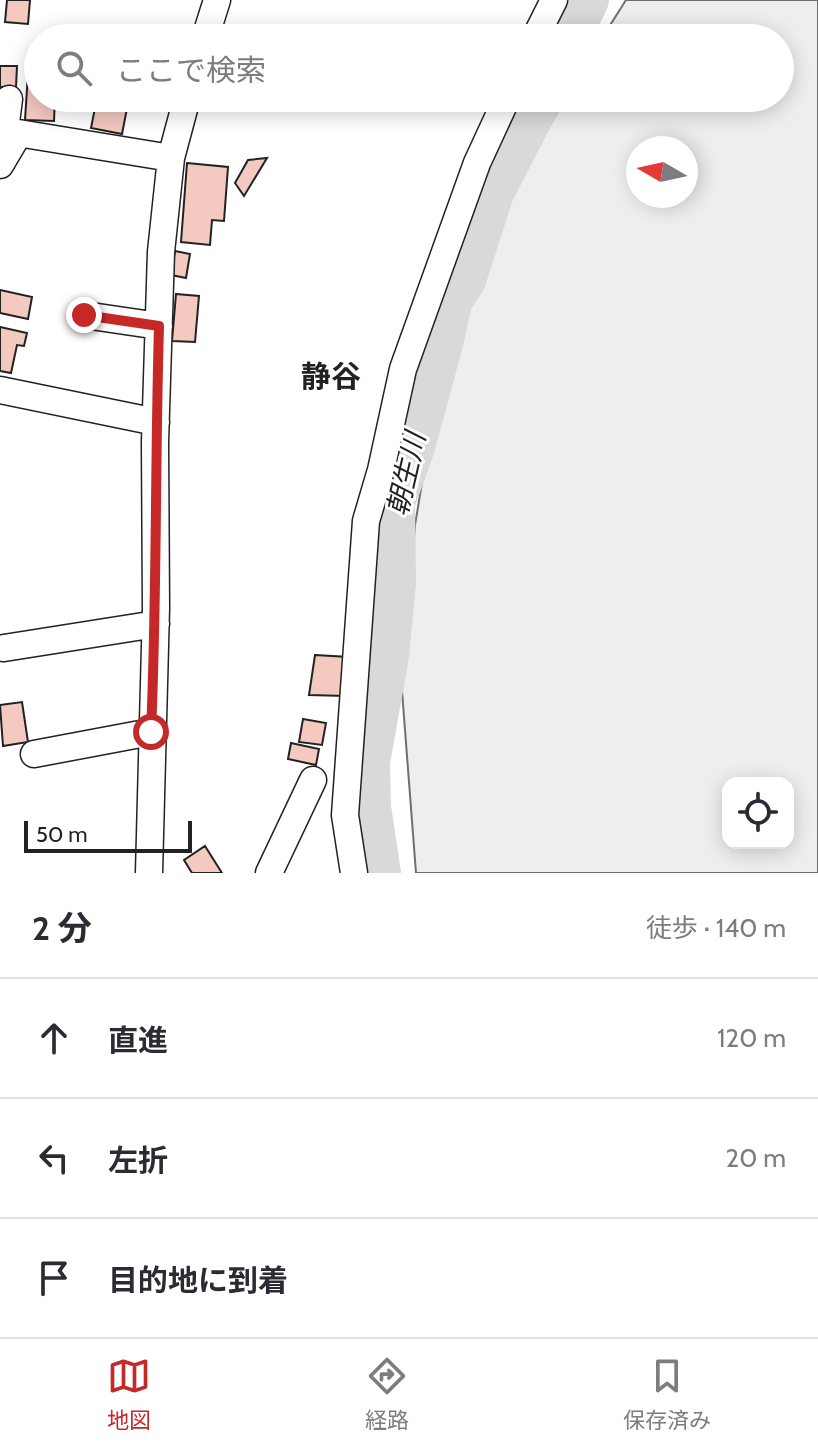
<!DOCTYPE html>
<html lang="ja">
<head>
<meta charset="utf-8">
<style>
	:root { --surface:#fff; --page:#f7f7f7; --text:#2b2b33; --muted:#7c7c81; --line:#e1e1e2; --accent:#c62828 }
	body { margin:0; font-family:Cabin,"Noto Sans JP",sans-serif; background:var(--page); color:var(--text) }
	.controls { position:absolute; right:24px; bottom:24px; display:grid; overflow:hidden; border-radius:16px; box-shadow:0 4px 20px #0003 }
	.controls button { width:72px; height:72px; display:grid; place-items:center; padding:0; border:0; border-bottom:2px solid var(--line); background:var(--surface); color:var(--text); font:40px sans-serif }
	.compass { position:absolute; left:626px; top:136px; width:72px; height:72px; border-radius:50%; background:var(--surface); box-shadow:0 4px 20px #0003; rotate:279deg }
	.scale { position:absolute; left:24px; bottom:20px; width:168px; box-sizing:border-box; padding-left:8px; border:4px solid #222; border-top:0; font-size:22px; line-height:28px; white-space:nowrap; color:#222; -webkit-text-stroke:6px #fff; paint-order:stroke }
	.stop { position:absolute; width:24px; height:24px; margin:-18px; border:6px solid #c62828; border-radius:50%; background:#fff }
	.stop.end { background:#c62828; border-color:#fff; box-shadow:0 2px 8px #0008 }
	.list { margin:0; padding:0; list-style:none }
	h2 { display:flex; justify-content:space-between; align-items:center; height:104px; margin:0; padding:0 32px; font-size:34px }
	h2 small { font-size:26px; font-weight:400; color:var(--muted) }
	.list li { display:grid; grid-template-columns:52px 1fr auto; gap:24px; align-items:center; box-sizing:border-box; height:120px; padding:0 32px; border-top:2px solid var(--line) }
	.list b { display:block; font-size:30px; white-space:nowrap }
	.list em { font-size:26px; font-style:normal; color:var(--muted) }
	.icon { flex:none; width:44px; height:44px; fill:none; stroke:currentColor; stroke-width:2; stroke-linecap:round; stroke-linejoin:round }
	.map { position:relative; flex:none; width:818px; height:873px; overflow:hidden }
	.search { position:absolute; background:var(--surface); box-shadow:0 4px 20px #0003; left:24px; right:24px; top:24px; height:88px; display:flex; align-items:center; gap:20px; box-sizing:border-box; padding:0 28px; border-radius:44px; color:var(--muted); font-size:30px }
	.sheet { height:464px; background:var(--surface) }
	nav { display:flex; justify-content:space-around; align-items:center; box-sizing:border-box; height:112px; border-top:2px solid var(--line); background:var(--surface); font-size:22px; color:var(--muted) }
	nav a { display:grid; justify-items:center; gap:4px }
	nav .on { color:var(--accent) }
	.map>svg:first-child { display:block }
</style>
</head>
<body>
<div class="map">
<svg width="818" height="873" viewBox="0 0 818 873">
	<rect width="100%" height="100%" fill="#fff"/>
	<path fill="#eee" stroke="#6f6f6f" stroke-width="2" fill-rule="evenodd" d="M 626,0 L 818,0 L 818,873 L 416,873 L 402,691 L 415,525 L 452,302 L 565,98 L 780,98 L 780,38 L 602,38 ZM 638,148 L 686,148 L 686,196 L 638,196 ZM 728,783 L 788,783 L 788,843 L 728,843 Z"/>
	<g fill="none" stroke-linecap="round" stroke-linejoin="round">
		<path stroke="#d9d9d9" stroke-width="40" d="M 571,38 L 589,0
			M 381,873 L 371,807 L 370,762 L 389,656 L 396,582 L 395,503 L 415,447 L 444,340 L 452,302 L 466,280 L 494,193 L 543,98"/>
	</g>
	<path fill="#f3c9c0" stroke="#222" stroke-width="2" d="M 7,0 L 30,0 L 28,24 L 5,22 Z
		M 0,66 L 17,66 L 16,87 L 0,87 Z
		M 28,73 L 38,73 L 38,98 L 55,98 L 54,121 L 25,120 Z
		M 97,98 L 129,98 L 122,134 L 91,128 Z
		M 267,158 L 244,196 L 235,183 L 248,160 Z
		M 187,163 L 228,167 L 224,221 L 212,220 L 210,245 L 181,242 Z
		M 175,251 L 190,254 L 186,278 L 171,275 Z
		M 0,290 L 32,297 L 28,319 L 0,313 Z
		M 176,294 L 199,296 L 195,342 L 172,341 Z
		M 0,327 L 27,333 L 24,346 L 17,345 L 11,373 L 0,371 Z
		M 315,655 L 349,657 L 346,696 L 309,695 Z
		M 22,702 L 28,742 L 3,746 L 0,705 Z
		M 303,719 L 326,723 L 322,745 L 299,742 Z
		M 291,743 L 319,749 L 316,765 L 288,759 Z
		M 205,846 L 222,873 L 192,873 L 184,860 Z"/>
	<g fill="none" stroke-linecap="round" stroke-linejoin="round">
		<g stroke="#222" stroke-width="29">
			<path id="minor" d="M 205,38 L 217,0
				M 535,38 L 554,0
				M 0,130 L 171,158
				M 5,130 L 9,99
				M 0,165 L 19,133
				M 84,315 L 159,326
				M 0,390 L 156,422
				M 4,648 L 156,624
				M 34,754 L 151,732
				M 149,873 L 156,608 L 155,442 L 161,252 L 171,158 L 187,98
				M 269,873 L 313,780
				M 354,873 L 345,815 L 366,521 L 381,470 L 403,369 L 477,163 L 507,98"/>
		</g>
		<use href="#minor" stroke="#fff" stroke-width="26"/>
	</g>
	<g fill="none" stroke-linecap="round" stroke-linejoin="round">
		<path stroke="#c62828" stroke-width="10" d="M 84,315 L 159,326 C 155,461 157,597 151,732"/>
	</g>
	<g text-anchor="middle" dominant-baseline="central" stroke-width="6" stroke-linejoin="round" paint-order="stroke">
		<g font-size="28" font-style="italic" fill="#222" stroke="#fff">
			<text transform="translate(406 474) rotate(-77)">朝生川</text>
		</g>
		<g font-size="30" font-weight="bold" fill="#222" stroke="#fff">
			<text x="331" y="376">静谷</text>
		</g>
	</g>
</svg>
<div class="controls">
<button><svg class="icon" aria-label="locate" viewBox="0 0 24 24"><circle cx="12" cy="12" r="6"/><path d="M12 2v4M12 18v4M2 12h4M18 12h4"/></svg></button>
</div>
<svg class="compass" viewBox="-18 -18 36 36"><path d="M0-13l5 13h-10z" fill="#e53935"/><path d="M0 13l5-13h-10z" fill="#7c7c81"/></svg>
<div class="scale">50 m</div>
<div class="stop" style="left:151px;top:732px"></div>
<div class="stop end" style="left:84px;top:315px"></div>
<div class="search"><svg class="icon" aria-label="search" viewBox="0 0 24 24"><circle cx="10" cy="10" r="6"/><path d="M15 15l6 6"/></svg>ここで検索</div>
</div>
<section class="sheet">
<h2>2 分<small>徒歩 · 140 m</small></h2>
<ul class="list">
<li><svg class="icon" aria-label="ahead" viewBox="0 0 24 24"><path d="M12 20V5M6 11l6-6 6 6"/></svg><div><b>直進</b></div><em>120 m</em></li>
<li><svg class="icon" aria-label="left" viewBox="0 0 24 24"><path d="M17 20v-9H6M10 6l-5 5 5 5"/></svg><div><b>左折</b></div><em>20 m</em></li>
<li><svg class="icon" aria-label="arrive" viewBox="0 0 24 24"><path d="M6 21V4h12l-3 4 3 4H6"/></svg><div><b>目的地に到着</b></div></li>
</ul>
</section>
<nav>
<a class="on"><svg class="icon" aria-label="map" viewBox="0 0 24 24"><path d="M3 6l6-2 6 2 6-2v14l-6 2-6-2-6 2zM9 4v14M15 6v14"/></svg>地図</a>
<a><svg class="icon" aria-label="directions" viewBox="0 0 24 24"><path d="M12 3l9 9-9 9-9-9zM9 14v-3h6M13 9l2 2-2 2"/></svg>経路</a>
<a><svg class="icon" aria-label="saved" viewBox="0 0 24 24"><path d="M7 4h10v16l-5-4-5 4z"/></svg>保存済み</a>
</nav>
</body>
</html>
